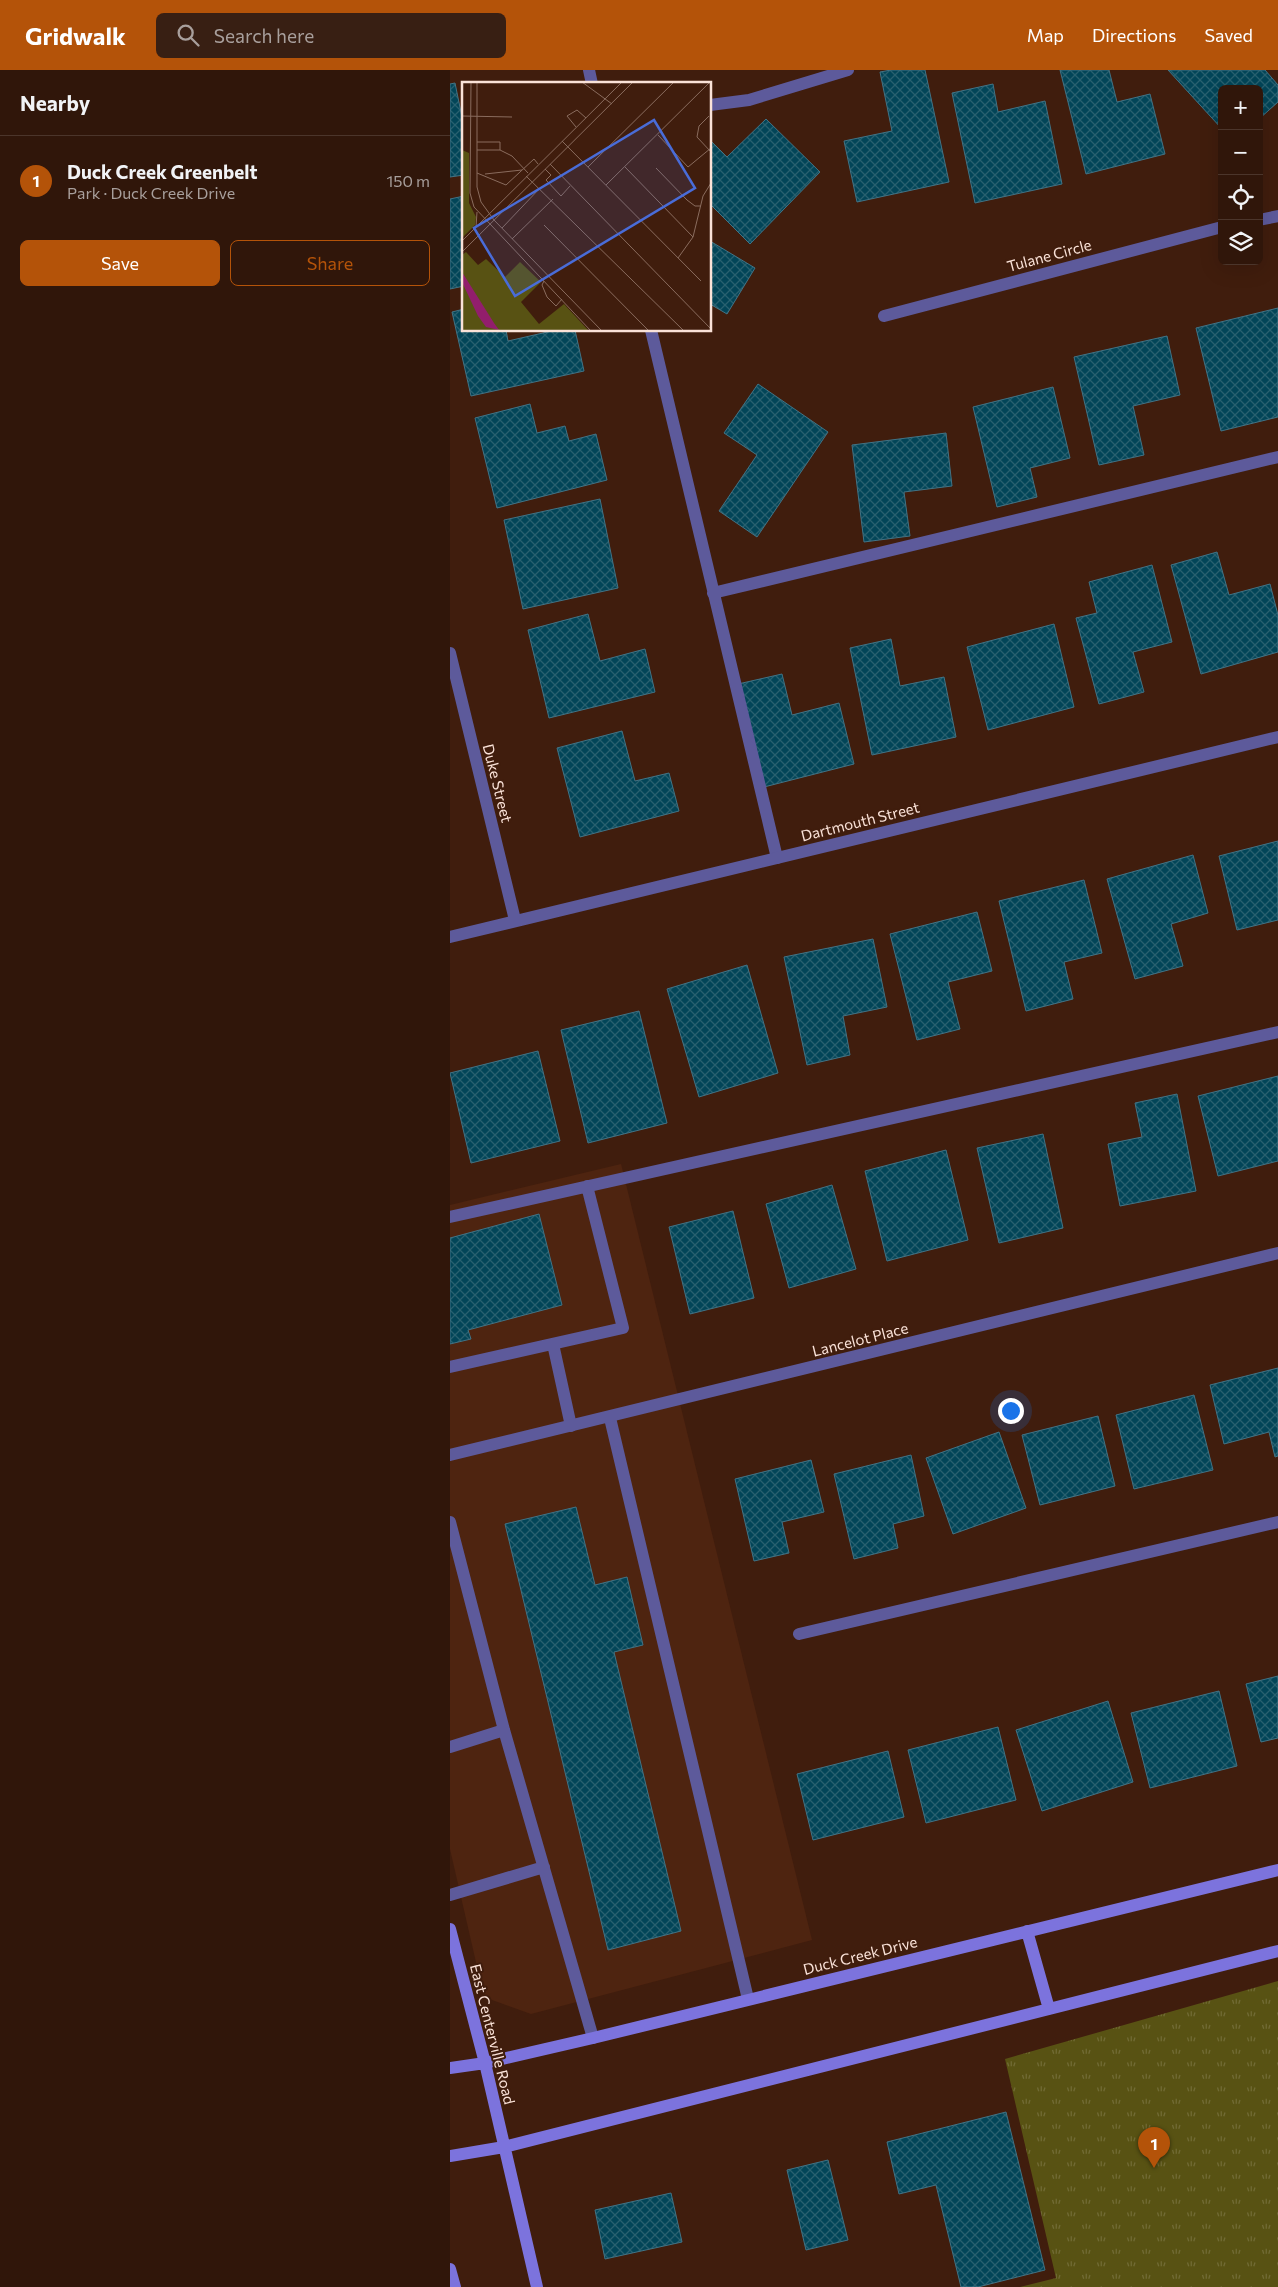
<!DOCTYPE html>
<html lang="en">
<head>
<meta charset="utf-8">
<style>
	:root { --surface:#30160a; --page:#381f13; --text:#f1f3f6; --muted:#a89f9c; --line:#4b352b; --accent:#b45309 }
	body { margin:0; font-family:Commissioner,sans-serif; background:var(--page); color:var(--text) }
	.controls { position:absolute; right:15px; top:15px; display:grid; overflow:hidden; border-radius:8px; box-shadow:0 5px 20px #0002 }
	.controls button { width:45px; height:45px; display:grid; place-items:center; padding:0; border:0; border-bottom:1px solid var(--line); background:var(--surface); color:var(--text); font:25px sans-serif }
	.you { position:absolute; left:560px; top:1340px; width:18px; height:18px; margin:-12px; border:4px solid #fff; border-radius:50%; background:#1a73e8; box-shadow:0 0 0 8px #1a73e833 }
	.badge { display:grid; place-items:center; width:32px; height:32px; border-radius:50%; background:var(--accent); color:#fff; font-size:16px; font-weight:700 }
	.pin { position:absolute; translate:-50% -41px; filter:drop-shadow(0 1px 2px #0008) }
	.pin::after { content:''; position:absolute; top:26px; width:18px; height:15px; background:inherit; clip-path:polygon(0 0,100% 0,50% 100%) }
	.list { margin:0; padding:0; list-style:none }
	h2 { display:flex; justify-content:space-between; align-items:center; height:65px; margin:0; padding:0 20px; font-size:21px }
	h2 small { font-size:16px; font-weight:400; color:var(--muted) }
	.list li { display:grid; grid-template-columns:32px 1fr auto; gap:15px; align-items:center; box-sizing:border-box; height:90px; padding:0 20px; border-top:1px solid var(--line) }
	.list b { display:block; font-size:19px; white-space:nowrap }
	.list p { margin:0; font-size:16px; white-space:nowrap; color:var(--muted) }
	.list em { font-size:16px; font-style:normal; color:var(--muted) }
	.actions { display:flex; gap:10px; padding:15px 20px }
	.actions a { flex:1; padding:11px 0; border:1px solid var(--accent); border-radius:8px; text-align:center; font-size:18px; color:var(--accent) }
	.actions .main { background:var(--accent); color:#fff }
	.icon { flex:none; width:28px; height:28px; fill:none; stroke:currentColor; stroke-width:2; stroke-linecap:round; stroke-linejoin:round }
	.map { position:relative; flex:none; width:828px; height:2217px; overflow:hidden }
	header { display:flex; align-items:center; gap:30px; box-sizing:border-box; height:70px; padding:0 25px; background:var(--accent); color:#fff }
	header strong { font-size:24px }
	nav { display:flex; gap:28px; margin-inline-start:auto; font-size:18px }
	.search { width:350px; height:45px; background:var(--page); display:flex; align-items:center; gap:12px; box-sizing:border-box; padding:0 18px; border-radius:8px; color:var(--muted); font-size:19px }
	main { display:flex }
	aside { flex:1; background:var(--surface) }
	.map>svg:first-child { display:block }
</style>
</head>
<body>
<header>
<strong>Gridwalk</strong>
<div class="search"><svg class="icon" aria-label="search" viewBox="0 0 24 24"><circle cx="10" cy="10" r="6"/><path d="M15 15l6 6"/></svg>Search here</div>
<nav><a>Map</a><a>Directions</a><a>Saved</a></nav>
</header>
<main>
<aside>
<h2>Nearby<small></small></h2>
<ul class="list">
<li><span class="badge">1</span><div><b>Duck Creek Greenbelt</b><p>Park · Duck Creek Drive</p></div><em>150 m</em></li>
</ul>
<div class="actions"><a class="main">Save</a><a>Share</a></div>
</aside>
<div class="map">
<svg width="828" height="2217" viewBox="0 0 828 2217">
	<defs>
		<pattern id="park-tufts" width="24" height="20" patternUnits="userSpaceOnUse" patternTransform="scale(1.25)"><rect width="24" height="20" fill="#585213"/><path d="M3 7l-1-3M5 7V3M7 7l1-3M15 17l-1-3M17 17v-4M19 17l1-3" fill="none" stroke="#716b35"/></pattern>
		<pattern id="building-cross-hatch" width="8" height="8" patternUnits="userSpaceOnUse" patternTransform="scale(1.25)"><rect width="8" height="8" fill="#024558"/><path d="M0 0l8 8M0 8l8-8" fill="none" stroke="#28606f"/></pattern>
	</defs>
	<rect width="100%" height="100%" fill="#401d0d"/>
	<path fill="#4e2410" d="M 171,1094 L 362,1870 L 81,1944 L 34,1927 L 0,1779 L 0,1135 Z"/>
	<path fill="url(#park-tufts)" d="M 828,1911 L 828,2217 L 570,2217 L 606,2208 L 555,1989 Z"/>
	<path fill="url(#building-cross-hatch)" stroke="#427385" d="M 441,0 L 475,0 L 499,112 L 407,132 L 394,71 L 442,61 L 430,2 Z
		M 610,0 L 659,0 L 667,32 L 700,24 L 715,84 L 636,104 Z
		M 718,0 L 815,0 L 828,15 L 828,32 L 809,49 L 809,19 L 772,19 L 772,59 Z
		M 5,13 L 14,57 L 14,105 L 0,107 L 0,14 Z
		M 543,14 L 548,42 L 595,31 L 612,114 L 525,133 L 502,23 Z
		M 316,49 L 370,102 L 300,174 L 260,134 L 260,70 L 277,87 Z
		M 14,126 L 14,216 L 0,219 L 0,129 Z
		M 260,171 L 305,198 L 277,244 L 260,234 Z
		M 828,238 L 828,347 L 771,361 L 746,258 Z
		M 14,239 L 14,260 L 56,260 L 58,271 L 106,260 L 125,260 L 134,301 L 21,326 L 2,242 Z
		M 717,266 L 730,325 L 683,336 L 694,385 L 649,395 L 624,287 Z
		M 308,314 L 378,362 L 307,467 L 269,441 L 307,385 L 274,363 Z
		M 603,317 L 620,388 L 580,398 L 587,427 L 547,437 L 523,337 Z
		M 80,334 L 87,363 L 115,356 L 119,371 L 146,364 L 157,410 L 47,438 L 25,348 Z
		M 496,363 L 502,416 L 454,422 L 460,466 L 414,472 L 402,375 Z
		M 150,429 L 168,518 L 73,539 L 54,450 Z
		M 767,482 L 779,525 L 820,514 L 828,545 L 828,582 L 751,604 L 721,495 Z
		M 702,495 L 722,572 L 683,582 L 694,622 L 649,634 L 626,548 L 647,543 L 639,512 Z
		M 138,544 L 150,591 L 195,579 L 205,622 L 99,648 L 78,560 Z
		M 604,554 L 624,637 L 538,660 L 517,577 Z
		M 441,569 L 450,616 L 494,607 L 506,667 L 422,685 L 400,578 Z
		M 332,604 L 342,645 L 389,633 L 404,694 L 314,717 L 288,614 Z
		M 172,661 L 185,711 L 219,703 L 229,741 L 130,767 L 107,678 Z
		M 828,771 L 828,850 L 787,860 L 769,786 Z
		M 743,785 L 758,843 L 721,854 L 733,896 L 685,909 L 657,809 Z
		M 634,810 L 652,883 L 614,892 L 623,929 L 576,941 L 549,831 Z
		M 527,842 L 542,901 L 498,912 L 510,959 L 467,970 L 440,864 Z
		M 423,869 L 437,937 L 393,946 L 400,985 L 357,995 L 334,887 Z
		M 297,895 L 328,1003 L 249,1027 L 217,919 Z
		M 189,941 L 217,1053 L 138,1073 L 111,960 Z
		M 88,981 L 110,1071 L 21,1093 L 0,1003 Z
		M 828,1006 L 828,1091 L 768,1106 L 748,1026 Z
		M 727,1024 L 746,1121 L 670,1136 L 658,1074 L 692,1067 L 685,1033 Z
		M 593,1064 L 613,1158 L 549,1173 L 527,1078 Z
		M 496,1080 L 518,1170 L 437,1191 L 415,1101 Z
		M 382,1115 L 406,1199 L 339,1218 L 316,1134 Z
		M 283,1141 L 304,1228 L 240,1244 L 219,1157 Z
		M 89,1144 L 112,1235 L 18,1260 L 21,1269 L 0,1274 L 0,1168 Z
		M 828,1298 L 828,1386 L 825,1387 L 819,1362 L 774,1374 L 760,1315 Z
		M 744,1325 L 763,1400 L 684,1419 L 666,1345 Z
		M 648,1346 L 665,1416 L 590,1435 L 572,1365 Z
		M 549,1362 L 576,1438 L 503,1464 L 476,1388 Z
		M 461,1385 L 474,1446 L 443,1454 L 448,1478 L 404,1489 L 384,1404 Z
		M 361,1390 L 374,1442 L 332,1452 L 339,1483 L 304,1491 L 285,1409 Z
		M 126,1437 L 145,1515 L 177,1507 L 193,1575 L 164,1582 L 231,1861 L 158,1880 L 55,1454 Z
		M 828,1606 L 828,1668 L 811,1672 L 796,1614 Z
		M 769,1621 L 787,1696 L 700,1718 L 681,1643 Z
		M 658,1631 L 683,1712 L 592,1741 L 566,1660 Z
		M 548,1657 L 566,1730 L 476,1753 L 458,1680 Z
		M 438,1681 L 454,1747 L 363,1770 L 347,1704 Z
		M 556,2042 L 595,2200 L 528,2217 L 511,2217 L 486,2115 L 449,2124 L 437,2072 Z
		M 378,2090 L 398,2170 L 356,2180 L 337,2100 Z
		M 221,2123 L 232,2172 L 155,2189 L 145,2140 Z"/>
	<g fill="none" stroke-linecap="round" stroke-linejoin="round">
		<path stroke="#5d5a9b" stroke-width="12" d="M 139,0 L 142,14
			M 260,35 L 299,30 L 398,0
			M 201,260 L 327,788
			M 263,523 L 828,387
			M 0,1147 L 828,962
			M 103,1274 L 121,1356
			M 0,1297 L 173,1258 L 137,1116
			M 160,1348 L 298,1929
			M 0,1452 L 54,1660 L 143,1968
			M 349,1564 L 828,1452
			M 0,1677 L 54,1660
			M 0,1825 L 94,1797"/>
		<path stroke="#5d5a9b" stroke-width="12" d="M 809,150 L 828,146
			M 434,246 L 772,157
			M 0,583 L 65,850
			M 0,867 L 828,667
			M 0,1385 L 828,1183"/>
		<path stroke="#7c73dd" stroke-width="12" d="M 0,1859 L 35,1993 L 87,2217
			M 577,1861 L 599,1939
			M 0,1998 L 35,1993 L 143,1968 L 828,1800
			M 0,2086 L 54,2077 L 828,1881
			M 0,2199 L 5,2217"/>
	</g>
	<g text-anchor="middle" dominant-baseline="central" stroke-width="4" stroke-linejoin="round" paint-order="stroke">
		<g font-size="15" fill="#fae2d8" stroke="#401d0d">
			<text transform="translate(599 185) rotate(-15)">Tulane Circle</text>
			<text transform="translate(48 713) rotate(76)">Duke Street</text>
			<text transform="translate(410 751) rotate(-14)">Dartmouth Street</text>
			<text transform="translate(410 1269) rotate(-14)">Lancelot Place</text>
			<text transform="translate(410 1885) rotate(-14)">Duck Creek Drive</text>
			<text transform="translate(43 1964) rotate(76)">East Centerville Road</text>
		</g>
	</g>
	<g transform="translate(12 12)">
		<rect width="249" height="249" fill="#401d0d"/>
		<path d="M 0,68 L 7,71 L 7,121 L 14,135 L 13,143 L 0,156 ZM 4,170 L 16,183 L 24,177 L 43,195 L 58,180 L 79,200 L 59,220 L 77,242 L 102,222 L 126,248 L 0,248 L 0,173 Z" fill="#585213"/>
		<path d="M 0,190 L 32,241 L 37,248 L 24,245 L 16,234 L 0,200 Z" fill="#921e6c"/>
		<path fill="none" stroke="#8a6c5e" stroke-width="1" d="M 9,0 L 8,111 L 12,125 L 128,248M 15,0 L 15,105 L 19,120 L 32,138 L 139,248M 120,0 L 150,22M 0,34 L 50,35M 247,34 L 237,44 L 235,55 L 249,70M 114,45 L 105,34 L 115,28 L 124,36M 196,53 L 226,85 L 249,66M 100,59 L 239,199M 15,68 L 38,68 L 38,60 L 15,60M 38,68 L 50,74 L 66,91M 88,82 L 249,247M 126,85 L 212,0M 163,85 L 231,155M 194,86 L 225,118 L 233,124 L 239,124M 83,87 L 89,93 L 84,98 L 99,114 L 108,104M 15,91 L 44,103 L 72,77 L 76,82M 23,92 L 60,88M 64,94 L 221,248M 144,103 L 248,0M 82,143 L 186,248M 14,145 L 15,130M 40,146 L 79,105M 50,157 L 91,117M 0,159 L 160,0M 0,170 L 171,0M 216,176 L 231,155 L 241,114 L 249,101M 82,199 L 80,203 L 85,215 L 94,224 L 100,217"/>
		<path fill="#496cd8" fill-opacity="0.15" stroke="#496cd8" stroke-width="2.5" d="M 192,38 L 233,106 L 53,214 L 12,146 Z"/>
		<rect width="249" height="249" fill="none" stroke="#fae2d8" stroke-width="2.5"/>
	</g>
</svg>
<div class="controls">
<button>+</button>
<button>−</button>
<button><svg class="icon" aria-label="locate" viewBox="0 0 24 24"><circle cx="12" cy="12" r="6"/><path d="M12 2v4M12 18v4M2 12h4M18 12h4"/></svg></button>
<button><svg class="icon" aria-label="layers" viewBox="0 0 24 24"><path d="M12 4l9 5-9 5-9-5zM3 14l9 5 9-5"/></svg></button>
</div>
<div class="you"></div>
<div class="pin badge" style="left:704px;top:2098px">1</div>
</div>
</main>
</body>
</html>
